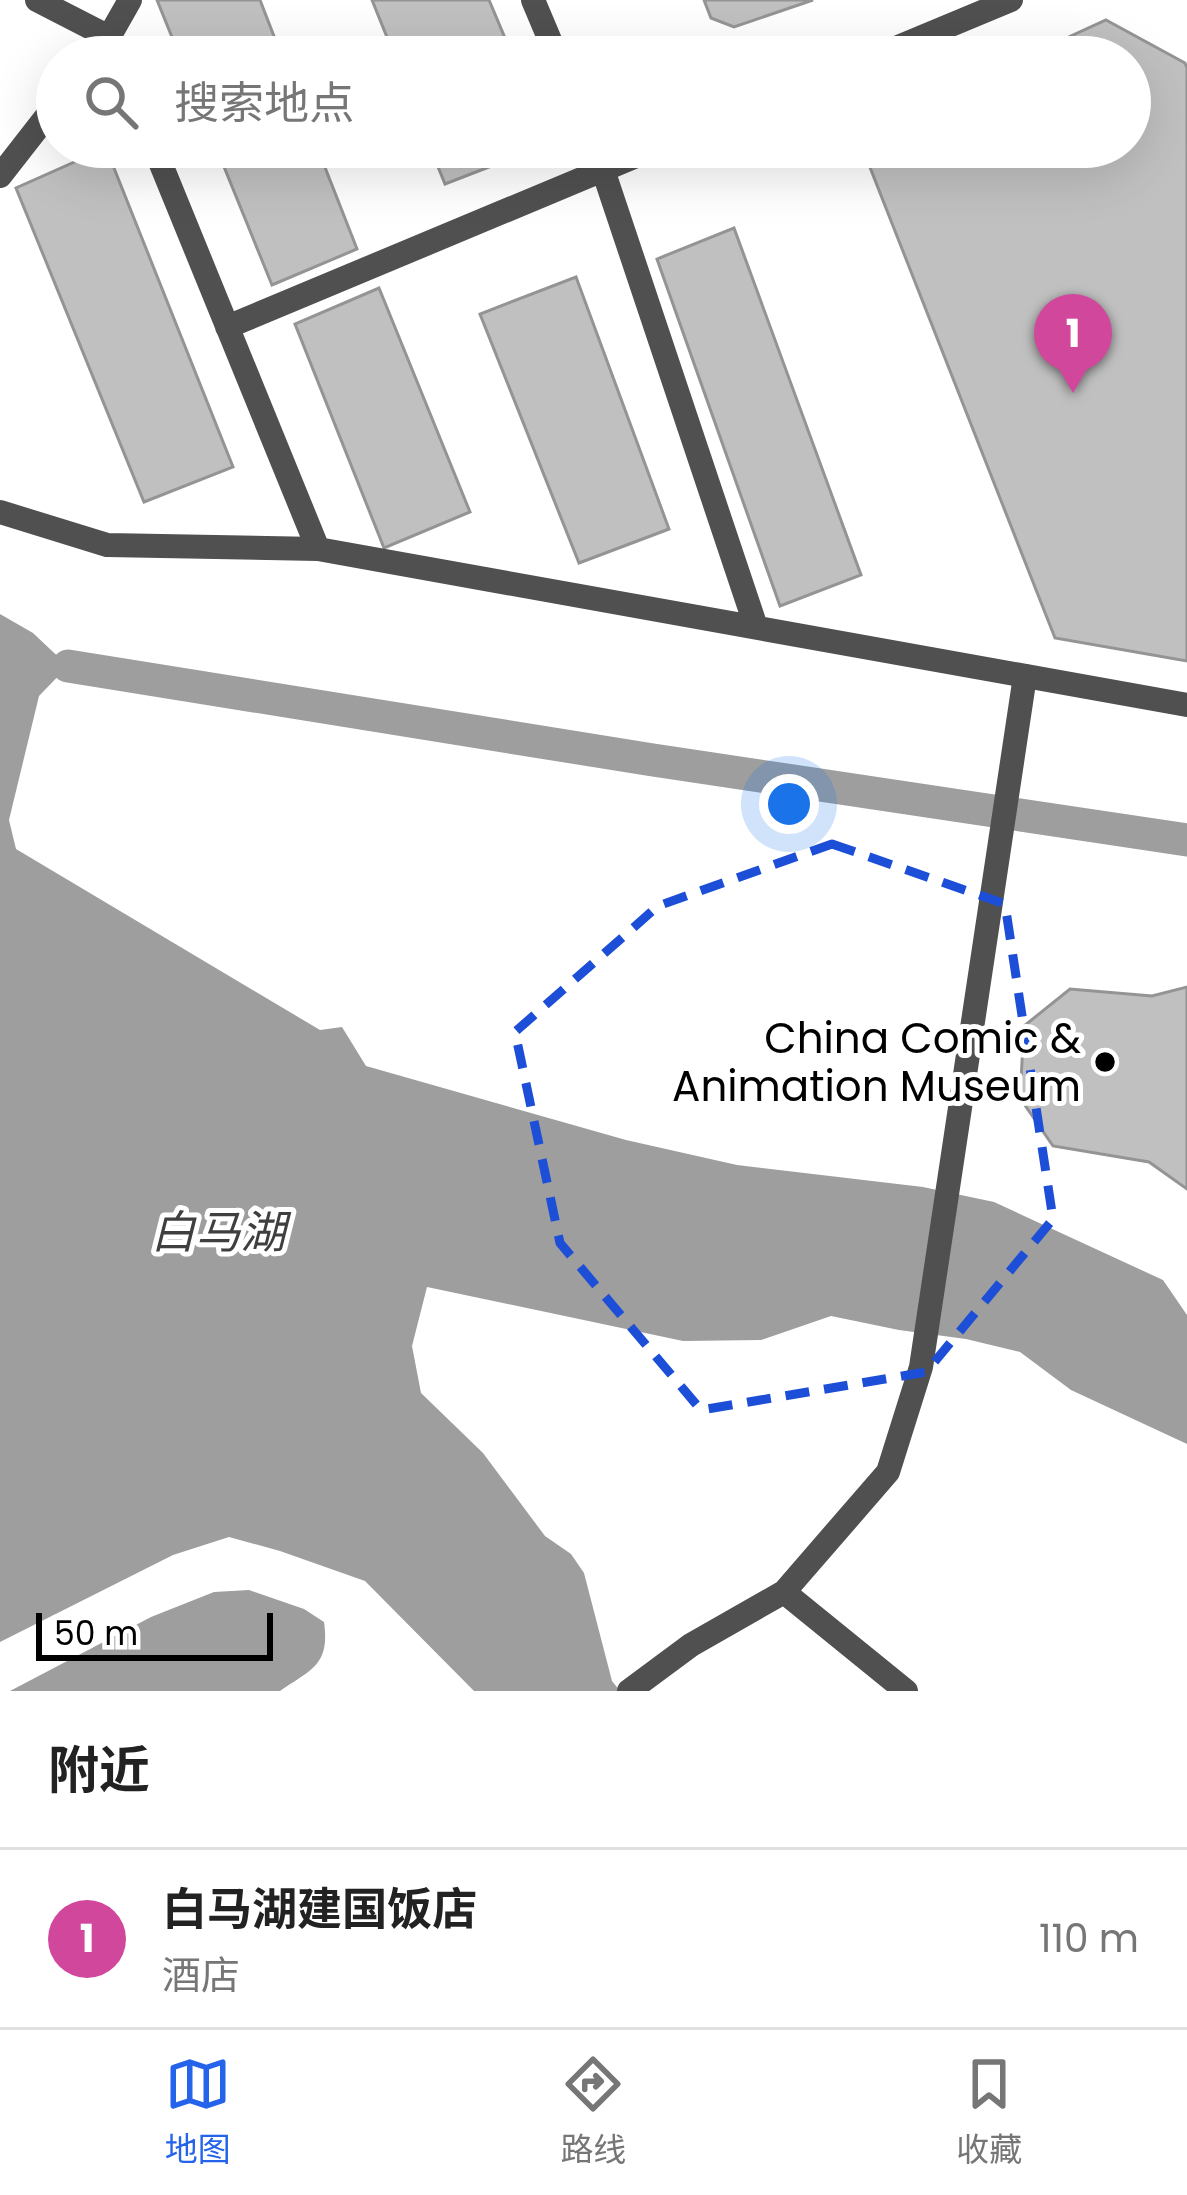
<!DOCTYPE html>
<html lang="zh">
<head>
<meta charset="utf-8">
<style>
	:root { --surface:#fff; --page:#f6f6f6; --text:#222; --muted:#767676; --line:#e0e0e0; --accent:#2563eb }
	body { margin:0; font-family:Poppins,"Noto Sans SC",sans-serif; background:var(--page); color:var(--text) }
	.scale { position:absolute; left:36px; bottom:30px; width:237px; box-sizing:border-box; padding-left:12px; border:6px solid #000; border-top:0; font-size:33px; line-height:42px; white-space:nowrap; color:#000; -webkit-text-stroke:9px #fff; paint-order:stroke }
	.you { position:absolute; left:789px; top:804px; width:42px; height:42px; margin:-30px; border:9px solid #fff; border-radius:50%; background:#1a73e8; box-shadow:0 0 0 18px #1a73e833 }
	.badge { display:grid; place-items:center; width:78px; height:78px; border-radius:50%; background:var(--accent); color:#fff; font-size:39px; font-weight:700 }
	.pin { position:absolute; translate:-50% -99px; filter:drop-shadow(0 3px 6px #0008) }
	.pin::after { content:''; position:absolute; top:63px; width:42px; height:36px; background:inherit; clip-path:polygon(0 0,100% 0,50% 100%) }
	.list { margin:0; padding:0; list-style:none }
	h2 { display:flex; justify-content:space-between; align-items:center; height:156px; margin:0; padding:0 48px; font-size:51px }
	h2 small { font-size:39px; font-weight:400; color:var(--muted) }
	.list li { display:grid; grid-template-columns:78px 1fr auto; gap:36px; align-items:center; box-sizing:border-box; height:180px; padding:0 48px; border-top:3px solid var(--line) }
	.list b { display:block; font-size:45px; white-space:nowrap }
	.list p { margin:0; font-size:39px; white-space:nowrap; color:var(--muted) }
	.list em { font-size:39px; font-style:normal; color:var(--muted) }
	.icon { flex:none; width:66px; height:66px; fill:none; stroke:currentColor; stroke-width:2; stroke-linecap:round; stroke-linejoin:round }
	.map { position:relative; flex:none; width:1187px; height:1691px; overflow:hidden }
	.search { position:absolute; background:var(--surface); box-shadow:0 12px 48px #0002; left:36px; right:36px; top:36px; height:132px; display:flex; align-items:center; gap:30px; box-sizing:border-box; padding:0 42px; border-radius:66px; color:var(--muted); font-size:45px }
	.sheet { height:336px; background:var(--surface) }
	nav { display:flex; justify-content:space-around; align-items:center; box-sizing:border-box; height:168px; border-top:3px solid var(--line); background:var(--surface); font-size:33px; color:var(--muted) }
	nav a { display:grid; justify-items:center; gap:6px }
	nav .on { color:var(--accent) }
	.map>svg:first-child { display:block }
</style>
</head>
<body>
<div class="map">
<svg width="1187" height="1691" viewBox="0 0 1187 1691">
	<rect width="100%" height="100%" fill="#fff"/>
	<path fill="#9e9e9e" d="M 0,614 L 33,633 L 68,666 L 39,696 L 9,820 L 16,849 L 320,1030 L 342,1027 L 366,1066 L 626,1140 L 737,1165 L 923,1187 L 994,1202 L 1163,1280 L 1187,1315 L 1187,1444 L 1071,1390 L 1020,1352 L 966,1339 L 899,1330 L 831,1316 L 761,1340 L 683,1341 L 427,1287 L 412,1346 L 421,1393 L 483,1453 L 545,1536 L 571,1554 L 584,1573 L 612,1681 L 620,1691 L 474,1691 L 365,1581 L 280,1551 L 229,1537 L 173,1555 L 0,1642 Z
		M 249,1590 L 304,1609 L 324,1622 C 330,1665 312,1669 280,1691 L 10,1691 L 151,1617 L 214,1592 Z"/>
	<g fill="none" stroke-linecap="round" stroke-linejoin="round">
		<path stroke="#9e9e9e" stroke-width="33" d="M 68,666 L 653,760 L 1187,840"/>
	</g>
	<path fill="#c0c0c0" stroke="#949494" stroke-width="3" d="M 157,0 L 260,0 L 282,57 L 180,57 Z
		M 372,0 L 489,0 L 513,57 L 395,57 Z
		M 704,0 L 813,0 L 734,27 L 711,18 Z
		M 1106,20 L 1185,63 L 1187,68 L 1187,661 L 1055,638 L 862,147 L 1130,147 L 1130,57 L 1025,57 Z
		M 216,147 L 317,147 L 357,249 L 272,285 Z
		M 430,147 L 541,147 L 445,184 Z
		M 106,148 L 233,467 L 144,502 L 16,188 Z
		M 734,228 L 861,575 L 780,606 L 657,259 Z
		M 576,277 L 669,529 L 579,563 L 480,314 Z
		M 379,288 L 470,512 L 384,548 L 295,324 Z
		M 1187,987 L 1187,1189 L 1149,1162 L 1053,1146 L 1020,1098 L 1024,1026 L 1070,989 L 1152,996 Z"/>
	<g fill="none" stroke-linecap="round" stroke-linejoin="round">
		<path stroke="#505050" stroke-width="24" d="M 784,1592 L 906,1691
			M 629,1691 L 691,1645 L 784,1592 L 888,1472 L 921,1367 L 1025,676"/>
		<path stroke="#505050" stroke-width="24" d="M 37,0 L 109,37 L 117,57
			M 533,0 L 557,57
			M 93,57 L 109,37 L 130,0
			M 874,57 L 1011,0
			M 154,147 L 318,549
			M 593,147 L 603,170 L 658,147
			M 0,176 L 57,103
			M 227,327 L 603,170 L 756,627
			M 0,512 L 107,545 L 318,549 L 1187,705"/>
	</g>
	<path fill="none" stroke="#1d4ed8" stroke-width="9" stroke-dasharray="24 15" stroke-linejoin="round" d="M 832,844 L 1005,904 L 1053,1219 L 926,1372 L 701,1410 L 560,1243 L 515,1032 L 658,906 Z"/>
	<circle fill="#000" stroke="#fff" stroke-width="4.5" cx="1105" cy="1062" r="12"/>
	<g text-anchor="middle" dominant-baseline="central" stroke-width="10" stroke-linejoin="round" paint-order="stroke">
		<g font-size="42" fill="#000" stroke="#fff" text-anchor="end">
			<text x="1081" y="1038">China Comic &amp;<tspan x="1081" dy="48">Animation Museum</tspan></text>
		</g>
		<g font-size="45" font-style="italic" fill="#3f3f3f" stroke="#fff">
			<text x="218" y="1232">白马湖</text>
		</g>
	</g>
</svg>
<div class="scale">50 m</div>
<div class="you"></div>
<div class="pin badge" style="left:1073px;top:393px;background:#d1479c">1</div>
<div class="search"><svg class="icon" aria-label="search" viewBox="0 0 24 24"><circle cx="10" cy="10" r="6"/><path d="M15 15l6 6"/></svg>搜索地点</div>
</div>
<section class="sheet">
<h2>附近<small></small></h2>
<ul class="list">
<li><span class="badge" style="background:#d1479c">1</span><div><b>白马湖建国饭店</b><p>酒店</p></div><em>110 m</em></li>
</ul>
</section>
<nav>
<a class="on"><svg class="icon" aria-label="map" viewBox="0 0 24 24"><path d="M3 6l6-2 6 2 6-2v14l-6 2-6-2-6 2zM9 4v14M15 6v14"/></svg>地图</a>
<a><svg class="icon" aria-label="directions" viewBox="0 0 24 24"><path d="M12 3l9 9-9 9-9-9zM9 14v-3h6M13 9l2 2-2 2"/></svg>路线</a>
<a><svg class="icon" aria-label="saved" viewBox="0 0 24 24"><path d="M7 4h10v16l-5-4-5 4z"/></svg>收藏</a>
</nav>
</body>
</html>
